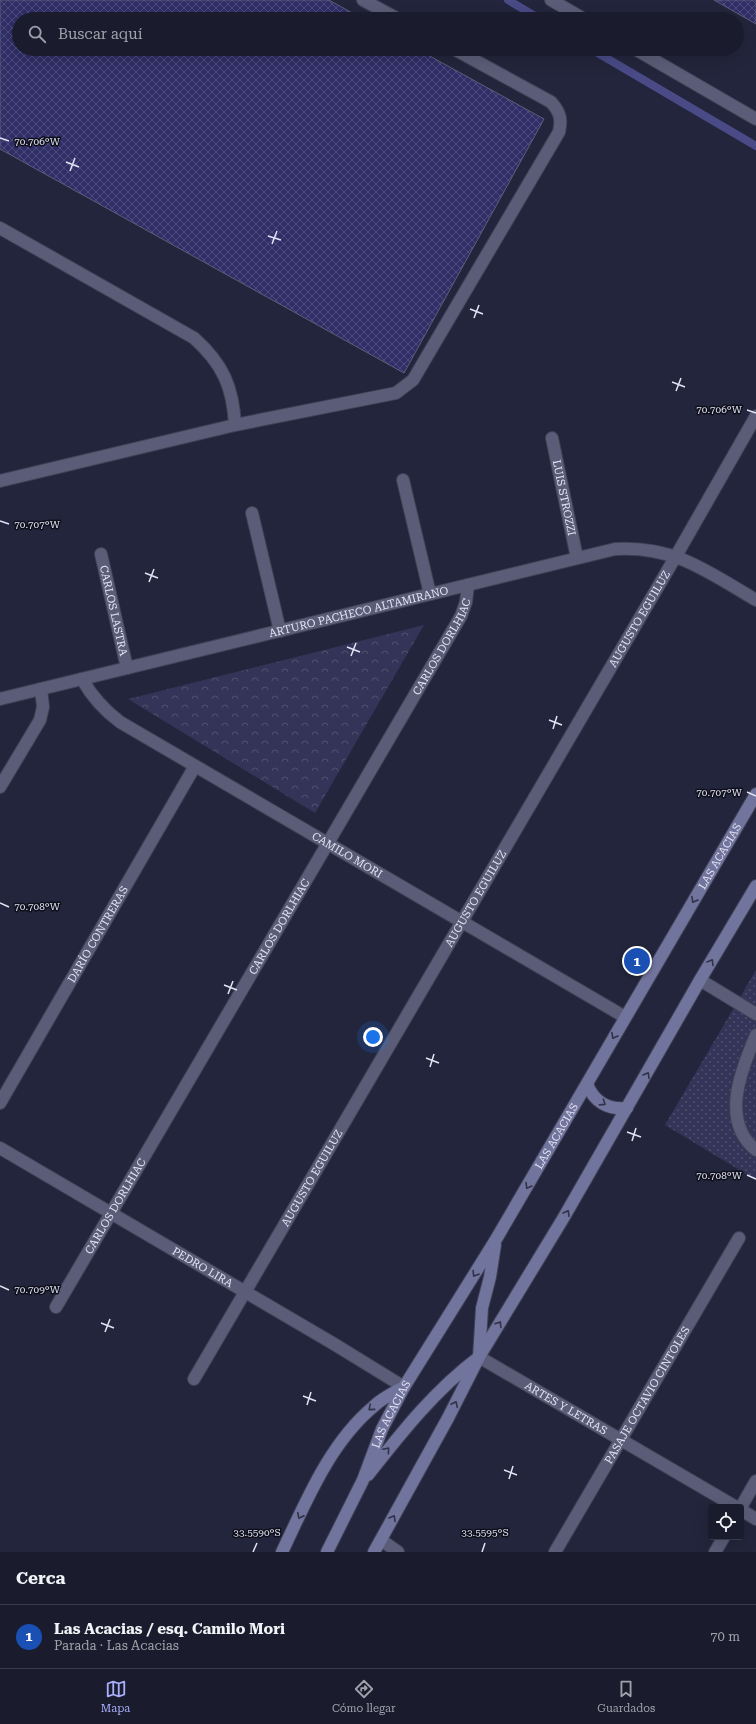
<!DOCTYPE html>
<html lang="es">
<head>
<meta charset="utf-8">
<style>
	:root { --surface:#1a1c2d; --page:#272939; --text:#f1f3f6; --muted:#9fa1aa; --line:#383a49; --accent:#aaaffb }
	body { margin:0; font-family:"Roboto Serif",serif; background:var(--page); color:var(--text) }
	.controls { position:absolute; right:12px; bottom:12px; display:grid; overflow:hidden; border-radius:4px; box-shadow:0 4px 16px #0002 }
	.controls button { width:36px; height:36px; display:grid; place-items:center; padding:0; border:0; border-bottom:1px solid var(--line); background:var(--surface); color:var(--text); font:20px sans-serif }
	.you { position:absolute; left:373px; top:1037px; width:14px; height:14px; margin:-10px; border:3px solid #fff; border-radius:50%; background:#1a73e8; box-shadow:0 0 0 6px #1a73e833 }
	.badge { display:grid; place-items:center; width:26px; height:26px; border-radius:50%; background:var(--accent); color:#fff; font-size:13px; font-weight:700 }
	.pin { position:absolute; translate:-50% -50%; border:2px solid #fff; box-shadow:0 1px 4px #0006 }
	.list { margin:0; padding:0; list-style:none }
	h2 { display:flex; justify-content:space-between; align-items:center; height:52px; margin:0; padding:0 16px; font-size:17px }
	h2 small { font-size:13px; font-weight:400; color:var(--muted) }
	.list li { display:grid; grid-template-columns:26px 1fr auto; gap:12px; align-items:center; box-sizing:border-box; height:64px; padding:0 16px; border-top:1px solid var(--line) }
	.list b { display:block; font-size:15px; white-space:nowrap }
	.list p { margin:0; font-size:13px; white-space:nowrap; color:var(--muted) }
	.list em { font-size:13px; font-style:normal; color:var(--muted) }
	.icon { flex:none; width:22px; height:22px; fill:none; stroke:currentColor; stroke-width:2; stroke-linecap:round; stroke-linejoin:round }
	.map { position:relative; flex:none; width:756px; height:1552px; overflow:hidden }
	.search { position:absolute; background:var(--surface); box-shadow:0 4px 16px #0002; left:12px; right:12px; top:12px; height:44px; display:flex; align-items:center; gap:10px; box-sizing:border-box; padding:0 14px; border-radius:22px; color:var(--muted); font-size:15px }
	.sheet { height:116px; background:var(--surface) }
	nav { display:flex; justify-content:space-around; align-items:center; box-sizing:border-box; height:56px; border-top:1px solid var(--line); background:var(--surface); font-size:11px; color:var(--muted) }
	nav a { display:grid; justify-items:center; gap:2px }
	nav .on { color:var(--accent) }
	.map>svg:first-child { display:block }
</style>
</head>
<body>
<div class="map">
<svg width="756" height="1552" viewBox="0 0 756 1552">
	<defs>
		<pattern id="grass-dots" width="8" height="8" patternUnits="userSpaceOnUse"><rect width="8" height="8" fill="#333457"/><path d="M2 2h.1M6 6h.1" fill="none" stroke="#505170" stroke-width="1.8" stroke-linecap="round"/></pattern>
		<pattern id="park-crowns" width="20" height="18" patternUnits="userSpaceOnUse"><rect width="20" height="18" fill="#333457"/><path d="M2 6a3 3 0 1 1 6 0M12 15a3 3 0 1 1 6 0" fill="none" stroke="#505170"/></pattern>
		<pattern id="building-cross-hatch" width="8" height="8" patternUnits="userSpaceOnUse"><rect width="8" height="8" fill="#2f2e67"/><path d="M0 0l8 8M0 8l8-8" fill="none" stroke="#4d4c7d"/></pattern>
	</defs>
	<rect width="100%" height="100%" fill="#23253c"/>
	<path fill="url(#grass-dots)" d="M 756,970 L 756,1180 L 665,1125 Z"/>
	<path fill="url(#park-crowns)" d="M 424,625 L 315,813 L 128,699 Z"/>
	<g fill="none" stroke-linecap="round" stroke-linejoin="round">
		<path stroke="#494a86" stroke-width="8" d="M 508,0 L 540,19
			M 591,49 L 756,146"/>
	</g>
	<path fill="url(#building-cross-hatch)" stroke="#5c5e79" d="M 0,0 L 329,0 L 363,19 L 19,19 L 19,49 L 417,49 L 544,119 L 404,373 L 0,149 Z
		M 714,0 L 756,0 L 756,24 Z"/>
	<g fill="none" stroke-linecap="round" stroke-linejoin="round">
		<g stroke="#404155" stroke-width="14">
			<path id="lane" d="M 363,0 L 398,19
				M 0,228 L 194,338 C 223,364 233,387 235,425
				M 0,481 L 235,425 L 396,393 L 413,380 L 559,132 C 562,119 560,112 551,102 L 454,49
				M 700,980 L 756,1014
				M 756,1035 C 741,1070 720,1121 756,1150
				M 381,1540 L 398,1552"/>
		</g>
		<g stroke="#404155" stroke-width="14">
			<g id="street">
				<path d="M 551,0 L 584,19"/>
				<path d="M 635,49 L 756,119"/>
				<path id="s1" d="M 552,438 L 577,558"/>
				<path d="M 403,480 L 430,594"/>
				<path d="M 252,513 L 280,631"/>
				<path id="s2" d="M 101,554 L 127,668"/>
				<path id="s3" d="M 82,679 C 92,697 104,710 120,722 L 625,1017"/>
				<path id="s4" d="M 0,699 L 615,549 C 674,545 708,572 756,600"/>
				<path d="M 0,787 L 40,720 L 43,707 L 41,689"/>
				<path id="s5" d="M 0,1103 L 195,766"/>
				<path id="s6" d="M 0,1148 L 334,1344 L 404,1387"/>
				<path id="s7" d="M 56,1307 L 461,616 L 466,602 L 468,585"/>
				<path id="s8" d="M 479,1357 L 736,1507"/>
				<path id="s9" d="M 194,1379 L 676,556 L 756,416"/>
				<path d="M 741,1507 L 756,1481"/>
				<path d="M 741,1510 L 756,1519"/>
				<path id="s10" d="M 555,1552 L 739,1238"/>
				<path d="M 715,1552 L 724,1537"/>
			</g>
		</g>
		<g stroke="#404155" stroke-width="14">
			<g id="secondary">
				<path d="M 587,1084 C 594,1102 608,1110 627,1108"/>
				<path d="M 368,1475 C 402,1432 435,1390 479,1357 L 564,1217 L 700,980 L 756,886"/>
				<path d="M 282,1552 C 306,1502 329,1444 373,1407 C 382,1398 393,1393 404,1387"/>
				<path id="s11" d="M 327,1552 L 363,1480 L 382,1429 L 404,1387 L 495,1241 L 756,794"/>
				<path d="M 374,1552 L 448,1418 L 479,1357 L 482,1308 L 490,1277 L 495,1245"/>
			</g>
		</g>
		<use href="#lane" stroke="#5b5d78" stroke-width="12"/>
		<use href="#street" stroke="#5b5d78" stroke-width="12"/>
		<use href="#secondary" stroke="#71749c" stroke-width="12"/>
	</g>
	<defs><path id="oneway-chevron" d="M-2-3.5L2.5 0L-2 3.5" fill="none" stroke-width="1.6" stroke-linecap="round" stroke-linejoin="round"/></defs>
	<g stroke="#313248">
		<use href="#oneway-chevron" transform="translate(694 900) rotate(120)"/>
		<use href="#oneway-chevron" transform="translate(711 962) rotate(-59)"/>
		<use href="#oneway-chevron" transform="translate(614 1036) rotate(120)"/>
		<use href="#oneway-chevron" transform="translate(647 1075) rotate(-60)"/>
		<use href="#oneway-chevron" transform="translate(603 1103) rotate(33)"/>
		<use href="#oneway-chevron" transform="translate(528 1186) rotate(121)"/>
		<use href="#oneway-chevron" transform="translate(567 1213) rotate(-60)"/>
		<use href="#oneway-chevron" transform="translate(475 1274) rotate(122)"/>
		<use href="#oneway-chevron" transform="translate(499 1324) rotate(-58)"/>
		<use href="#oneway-chevron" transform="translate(455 1404) rotate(-64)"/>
		<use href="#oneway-chevron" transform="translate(371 1408) rotate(139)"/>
		<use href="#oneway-chevron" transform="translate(387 1450) rotate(-50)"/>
		<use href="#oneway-chevron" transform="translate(300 1516) rotate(116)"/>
		<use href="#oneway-chevron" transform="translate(393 1518) rotate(-61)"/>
	</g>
	<path fill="none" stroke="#e2e4f4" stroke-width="1.5" d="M 0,138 L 9,141M 66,162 L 79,167M 70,171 L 75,158M 268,236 L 281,240M 272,244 L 277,231M 470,309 L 483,314M 474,318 L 479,305M 672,382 L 685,387M 676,391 L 681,378M 747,410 L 756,413M 0,521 L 9,524M 145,573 L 158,578M 149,582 L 154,569M 347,647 L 360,652M 351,656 L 356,643M 549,720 L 562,725M 553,729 L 557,716M 747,792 L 756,796M 0,903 L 9,907M 224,985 L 237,990M 228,994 L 233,981M 426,1058 L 439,1063M 430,1067 L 434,1054M 627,1132 L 641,1137M 632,1141 L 636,1128M 747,1175 L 756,1179M 0,1286 L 9,1290M 101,1323 L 114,1328M 105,1332 L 110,1319M 303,1396 L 316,1401M 307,1405 L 311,1392M 504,1470 L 517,1475M 509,1479 L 513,1466M 253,1552 L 257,1543M 482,1552 L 485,1543"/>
	<g text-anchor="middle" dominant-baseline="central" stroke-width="3" stroke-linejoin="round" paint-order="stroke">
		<g font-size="11" fill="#e2e4f4" stroke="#0e0f1a">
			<text stroke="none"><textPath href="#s1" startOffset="61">LUIS STROZZI</textPath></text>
			<text stroke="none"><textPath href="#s2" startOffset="58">CARLOS LASTRA</textPath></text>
			<text stroke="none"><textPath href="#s4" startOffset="369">ARTURO PACHECO ALTAMIRANO</textPath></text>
			<text stroke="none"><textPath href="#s9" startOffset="881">AUGUSTO EGUILUZ</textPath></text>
			<text stroke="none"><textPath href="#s7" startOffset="765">CARLOS DORLHIAC</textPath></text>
			<text stroke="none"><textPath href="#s3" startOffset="321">CAMILO MORI</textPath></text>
			<text stroke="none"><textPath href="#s11" startOffset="800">LAS ACACIAS</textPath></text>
			<text stroke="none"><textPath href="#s9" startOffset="557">AUGUSTO EGUILUZ</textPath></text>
			<text stroke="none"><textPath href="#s7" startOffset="441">CARLOS DORLHIAC</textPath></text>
			<text stroke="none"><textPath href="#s5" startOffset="195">DARÍO CONTRERAS</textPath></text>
			<text stroke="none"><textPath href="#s11" startOffset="476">LAS ACACIAS</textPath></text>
			<text stroke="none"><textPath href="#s9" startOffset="233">AUGUSTO EGUILUZ</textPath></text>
			<text stroke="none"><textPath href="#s7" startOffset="117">CARLOS DORLHIAC</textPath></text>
			<text stroke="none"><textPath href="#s6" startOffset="235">PEDRO LIRA</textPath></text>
			<text stroke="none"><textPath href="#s10" startOffset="182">PASAJE OCTAVIO CINTOLES</textPath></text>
			<text stroke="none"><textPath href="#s8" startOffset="101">ARTES Y LETRAS</textPath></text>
			<text stroke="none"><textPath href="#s11" startOffset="152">LAS ACACIAS</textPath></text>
		</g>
	</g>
	<g font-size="10" text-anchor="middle" fill="#e2e4f4" stroke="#0e0f1a" stroke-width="3" stroke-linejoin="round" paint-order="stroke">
		<text x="37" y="145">70.706°W</text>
		<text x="719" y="413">70.706°W</text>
		<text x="37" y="528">70.707°W</text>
		<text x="719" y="796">70.707°W</text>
		<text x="37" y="910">70.708°W</text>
		<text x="719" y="1179">70.708°W</text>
		<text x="37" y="1293">70.709°W</text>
		<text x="257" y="1536">33.5590°S</text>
		<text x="485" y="1536">33.5595°S</text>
	</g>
</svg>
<div class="controls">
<button><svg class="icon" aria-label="locate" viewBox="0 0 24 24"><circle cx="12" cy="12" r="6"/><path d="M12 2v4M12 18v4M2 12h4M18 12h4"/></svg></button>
</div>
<div class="you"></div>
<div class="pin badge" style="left:637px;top:961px;background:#1a4fb4">1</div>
<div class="search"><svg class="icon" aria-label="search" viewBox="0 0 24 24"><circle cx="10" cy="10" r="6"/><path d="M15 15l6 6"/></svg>Buscar aquí</div>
</div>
<section class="sheet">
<h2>Cerca<small></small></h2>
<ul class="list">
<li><span class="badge" style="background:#1a4fb4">1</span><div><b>Las Acacias / esq. Camilo Mori</b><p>Parada · Las Acacias</p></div><em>70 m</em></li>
</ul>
</section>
<nav>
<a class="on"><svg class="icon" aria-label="map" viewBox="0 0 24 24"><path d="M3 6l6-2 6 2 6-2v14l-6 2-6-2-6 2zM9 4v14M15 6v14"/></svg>Mapa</a>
<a><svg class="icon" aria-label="directions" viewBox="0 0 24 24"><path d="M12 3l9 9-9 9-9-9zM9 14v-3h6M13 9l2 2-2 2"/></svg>Cómo llegar</a>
<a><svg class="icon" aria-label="saved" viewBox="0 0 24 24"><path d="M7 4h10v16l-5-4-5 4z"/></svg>Guardados</a>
</nav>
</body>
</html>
